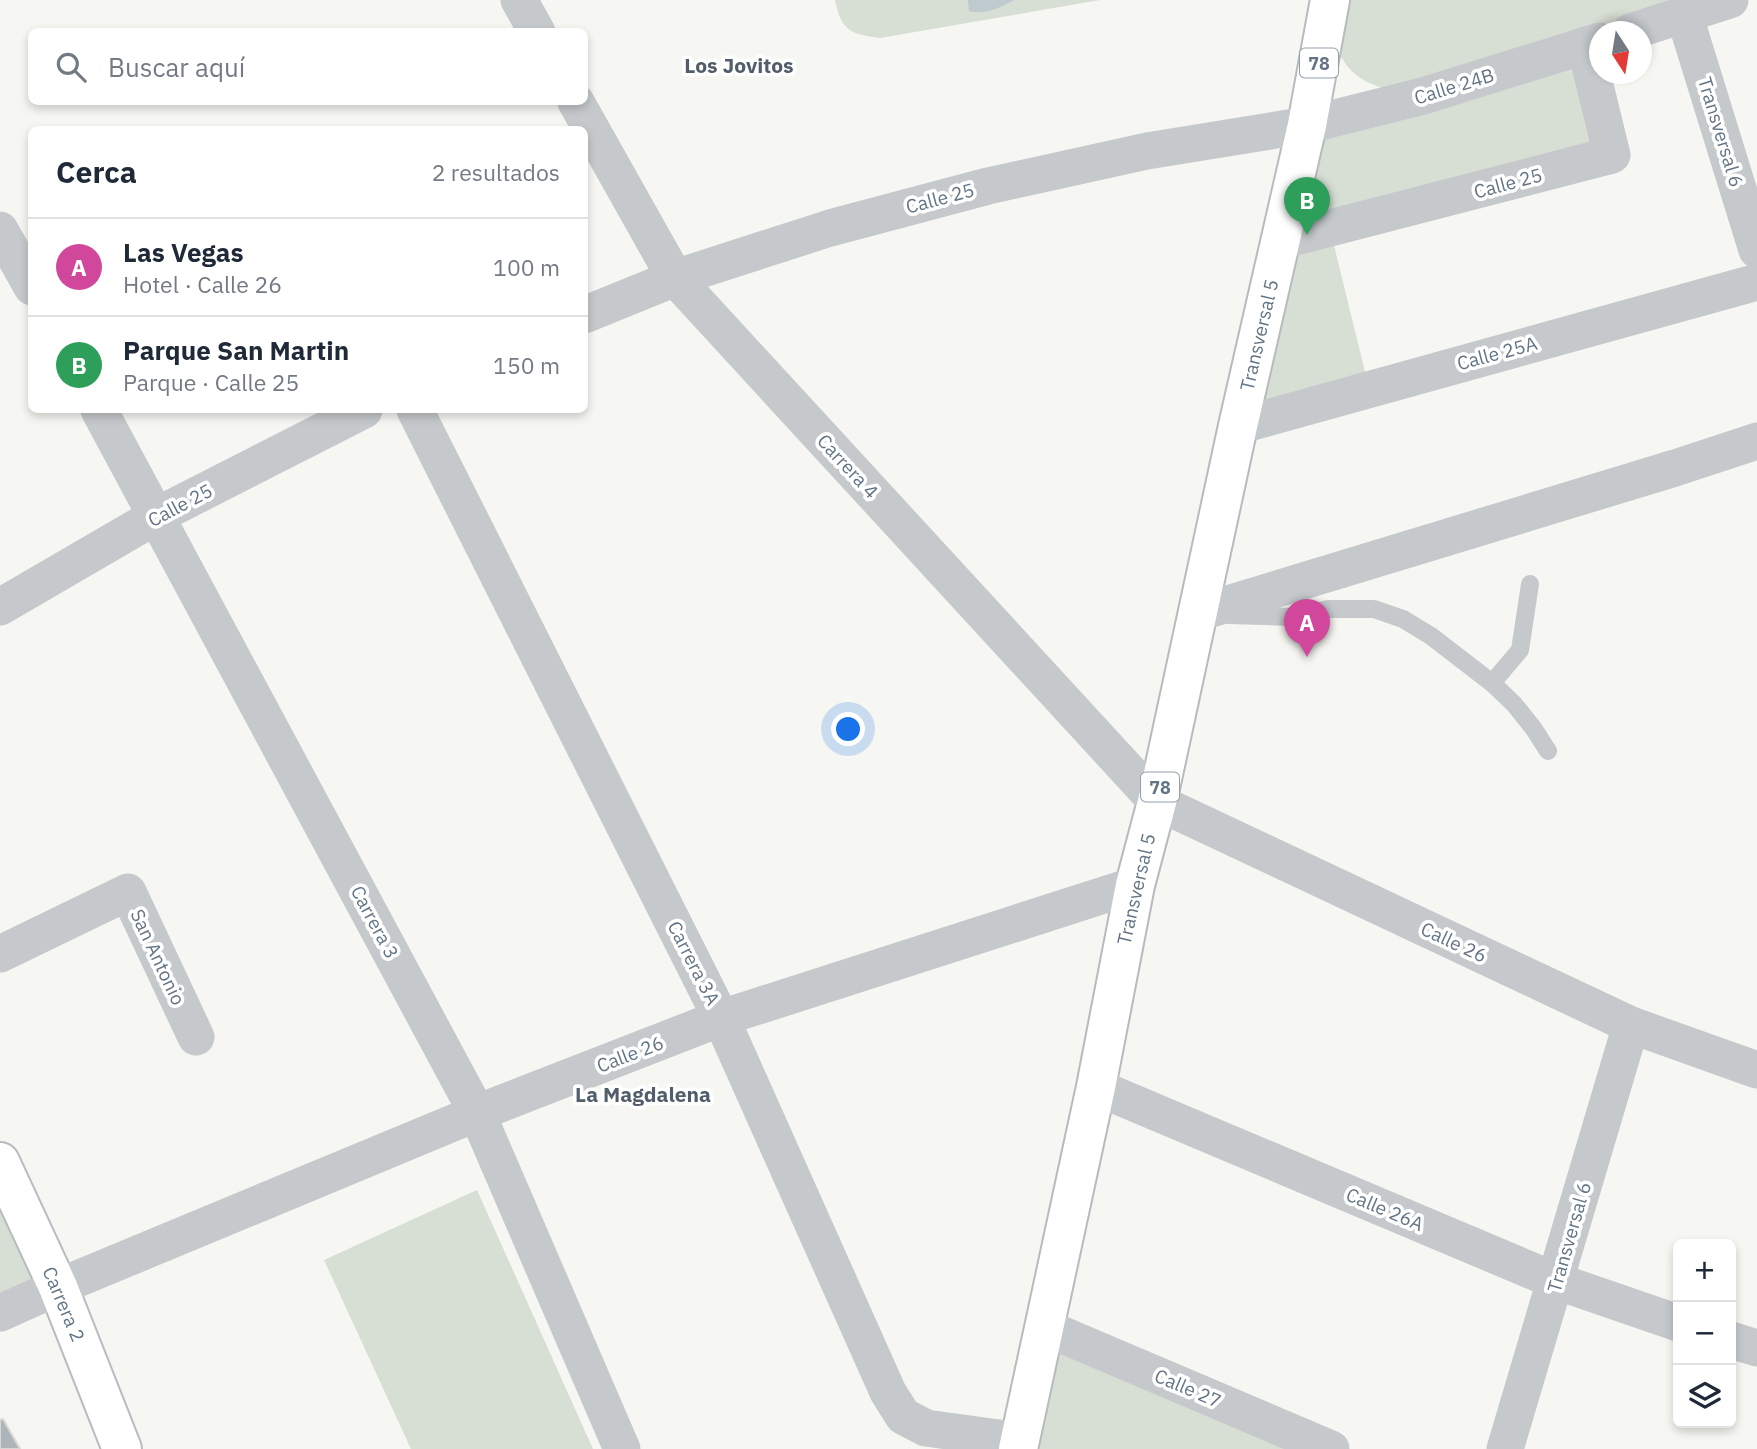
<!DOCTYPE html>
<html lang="es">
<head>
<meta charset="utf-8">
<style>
	:root { --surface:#fff; --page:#f6f6f7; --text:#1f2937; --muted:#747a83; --line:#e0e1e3; --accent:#b45309 }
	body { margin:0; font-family:"IBM Plex Sans",sans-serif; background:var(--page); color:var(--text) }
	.controls { position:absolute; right:21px; bottom:21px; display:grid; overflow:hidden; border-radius:10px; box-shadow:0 4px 10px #0003 }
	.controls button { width:63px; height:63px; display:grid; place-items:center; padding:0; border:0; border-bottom:2px solid var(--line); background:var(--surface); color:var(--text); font:35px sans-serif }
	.compass { position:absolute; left:1589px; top:21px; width:63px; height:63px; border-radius:50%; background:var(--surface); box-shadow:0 4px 10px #0003; rotate:168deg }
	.you { position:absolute; left:849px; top:730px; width:24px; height:24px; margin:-18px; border:5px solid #fff; border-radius:50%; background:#1a73e8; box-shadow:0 0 0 10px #1a73e833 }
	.badge { display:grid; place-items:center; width:46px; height:46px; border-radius:50%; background:var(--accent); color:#fff; font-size:23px; font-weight:700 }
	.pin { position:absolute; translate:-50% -58px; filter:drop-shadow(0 2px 4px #0008) }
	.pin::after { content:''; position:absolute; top:37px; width:24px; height:21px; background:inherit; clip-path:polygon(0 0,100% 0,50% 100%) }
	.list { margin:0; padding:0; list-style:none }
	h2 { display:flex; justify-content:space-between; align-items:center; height:91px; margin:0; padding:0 28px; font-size:30px }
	h2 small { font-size:23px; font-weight:400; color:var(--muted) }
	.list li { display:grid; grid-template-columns:46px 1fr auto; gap:21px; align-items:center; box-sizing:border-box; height:98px; padding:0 28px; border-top:2px solid var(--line) }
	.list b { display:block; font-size:26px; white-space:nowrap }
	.list p { margin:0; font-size:23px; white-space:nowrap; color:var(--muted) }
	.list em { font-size:23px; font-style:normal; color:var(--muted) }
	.icon { flex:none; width:38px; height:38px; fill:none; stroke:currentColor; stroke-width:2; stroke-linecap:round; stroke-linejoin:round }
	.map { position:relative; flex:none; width:1757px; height:1449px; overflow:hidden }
	.search { position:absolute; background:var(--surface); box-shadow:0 4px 10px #0003; left:28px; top:28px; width:560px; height:77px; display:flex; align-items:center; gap:18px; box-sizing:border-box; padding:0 24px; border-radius:10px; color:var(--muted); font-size:26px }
	.panel { position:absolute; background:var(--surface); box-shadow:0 4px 10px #0003; left:28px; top:126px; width:560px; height:287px; border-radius:10px }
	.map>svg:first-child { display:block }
</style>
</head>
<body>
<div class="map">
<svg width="1757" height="1449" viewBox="0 0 1757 1449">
	<rect width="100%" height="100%" fill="#f6f6f2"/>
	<path fill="#d7ded3" d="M 835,0 L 1100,0 L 880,38 C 851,34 841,31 835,0 Z
		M 1323,0 L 1730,0 L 1600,32 L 1612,155 L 1330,229 L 1369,388 L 1244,424 L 1306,113 L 1387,89 C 1338,77 1335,44 1323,0 Z
		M 0,1162 L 58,1287 L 0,1313 Z
		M 477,1190 L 593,1449 L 411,1449 L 324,1260 Z
		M 1044,1327 L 1331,1449 L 1018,1449 Z"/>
	<path fill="#bfcacf" d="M 968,0 L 1014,0 C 1000,8 985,15 969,11 Z"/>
	<path fill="#adb5bb" stroke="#d7d7d5" stroke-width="2" d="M 3,1419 L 20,1449 L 0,1449 L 0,1420 Z"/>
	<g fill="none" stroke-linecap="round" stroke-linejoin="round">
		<g stroke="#b7bcc1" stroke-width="42">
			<path id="secondary" d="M 0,1162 L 58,1287 L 122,1449"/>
		</g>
		<g stroke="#b7bbbe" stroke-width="42">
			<path id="trunk" d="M 1018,1449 L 1096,1087 L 1135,885 L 1157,802 L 1238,426 L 1307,125 L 1330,0"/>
		</g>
		<path stroke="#c5c9cc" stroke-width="18" d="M 1229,615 L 1293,617 L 1328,609 L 1374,609 L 1403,619 L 1431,636 L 1492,683 L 1514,704 L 1534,729 L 1548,751
			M 1492,683 L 1520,650 L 1530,584"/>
		<path stroke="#c5c9cc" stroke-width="37" d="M 519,0 L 537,32
			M 1684,14 L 1757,250
			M 1630,32 L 1730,0
			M 576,102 L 675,278 L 1157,802 L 1631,1025 L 1757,1070
			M 0,230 L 32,287
			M 1280,241 L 1612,155 L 1585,45
			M 584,315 L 675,278 L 830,228 L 988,186 L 1147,151 L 1307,125 L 1423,96 L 1600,41
			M 99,410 L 477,1113 L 622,1449
			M 415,410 L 721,1018 L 888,1392 L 903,1416 L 926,1428 L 1020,1441
			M 1238,426 L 1757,282
			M 0,607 L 158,515 L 364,410
			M 1198,613 L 1675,468 L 1757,441
			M 0,954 L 128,892 L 196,1037
			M 1096,1087 L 1556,1281 L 1678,1323
			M 0,1313 L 58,1287 L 477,1113 L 721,1018 L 1135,885
			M 1044,1327 L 1331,1449
			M 1731,1340 L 1757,1348
			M 1505,1449 L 1631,1025"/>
		<use href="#secondary" stroke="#fff" stroke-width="38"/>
		<use href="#trunk" stroke="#fff" stroke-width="38"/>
	</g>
	<g text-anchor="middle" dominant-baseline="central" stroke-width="7" stroke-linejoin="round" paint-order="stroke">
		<g fill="#fff" stroke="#929eaa" stroke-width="2">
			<rect x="1300" y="48.5" width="38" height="29" rx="5"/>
			<rect x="1141" y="772.5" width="38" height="29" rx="5"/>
		</g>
		<g font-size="18" font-weight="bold" fill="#637585">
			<text x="1319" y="63">78</text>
			<text x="1160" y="787">78</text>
		</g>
		<g font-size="19" fill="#637585" stroke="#fff">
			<text transform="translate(1454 86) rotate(-17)">Calle 24B</text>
			<text transform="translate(1721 132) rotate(73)">Transversal 6</text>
			<text transform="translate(1508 183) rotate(-15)">Calle 25</text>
			<text transform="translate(940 198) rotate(-15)">Calle 25</text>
			<text transform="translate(1259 335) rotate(-77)">Transversal 5</text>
			<text transform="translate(1497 353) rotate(-15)">Calle 25A</text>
			<text transform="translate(848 466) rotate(47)">Carrera 4</text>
			<text transform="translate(180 505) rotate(-28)">Calle 25</text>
			<text transform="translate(1136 889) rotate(-77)">Transversal 5</text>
			<text transform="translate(375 922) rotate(62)">Carrera 3</text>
			<text transform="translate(1454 942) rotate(25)">Calle 26</text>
			<text transform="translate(158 957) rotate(65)">San Antonio</text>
			<text transform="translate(694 963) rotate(63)">Carrera 3A</text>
			<text transform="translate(630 1054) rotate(-21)">Calle 26</text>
			<text transform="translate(1385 1209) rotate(23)">Calle 26A</text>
			<text transform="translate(1569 1237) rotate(-74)">Transversal 6</text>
			<text transform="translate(64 1304) rotate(67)">Carrera 2</text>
			<text transform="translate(1188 1388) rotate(23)">Calle 27</text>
		</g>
		<g font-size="21" font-weight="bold" fill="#515e6a" stroke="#fff">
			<text x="739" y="65">Los Jovitos</text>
			<text x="643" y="1094">La Magdalena</text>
		</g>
	</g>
</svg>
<div class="controls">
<button>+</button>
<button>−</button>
<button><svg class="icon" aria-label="layers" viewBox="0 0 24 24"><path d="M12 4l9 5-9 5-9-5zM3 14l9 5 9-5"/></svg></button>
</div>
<svg class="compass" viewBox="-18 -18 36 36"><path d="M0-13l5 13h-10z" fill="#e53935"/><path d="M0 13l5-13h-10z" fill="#747a83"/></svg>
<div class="you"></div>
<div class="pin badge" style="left:1307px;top:657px;background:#d1479c">A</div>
<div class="pin badge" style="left:1307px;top:235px;background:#2e9e5b">B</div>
<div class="search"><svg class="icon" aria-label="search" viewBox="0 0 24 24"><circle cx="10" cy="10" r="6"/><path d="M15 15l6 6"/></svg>Buscar aquí</div>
<section class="panel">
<h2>Cerca<small>2 resultados</small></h2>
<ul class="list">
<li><span class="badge" style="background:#d1479c">A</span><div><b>Las Vegas</b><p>Hotel · Calle 26</p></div><em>100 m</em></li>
<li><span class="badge" style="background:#2e9e5b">B</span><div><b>Parque San Martin</b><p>Parque · Calle 25</p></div><em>150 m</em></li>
</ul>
</section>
</div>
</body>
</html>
